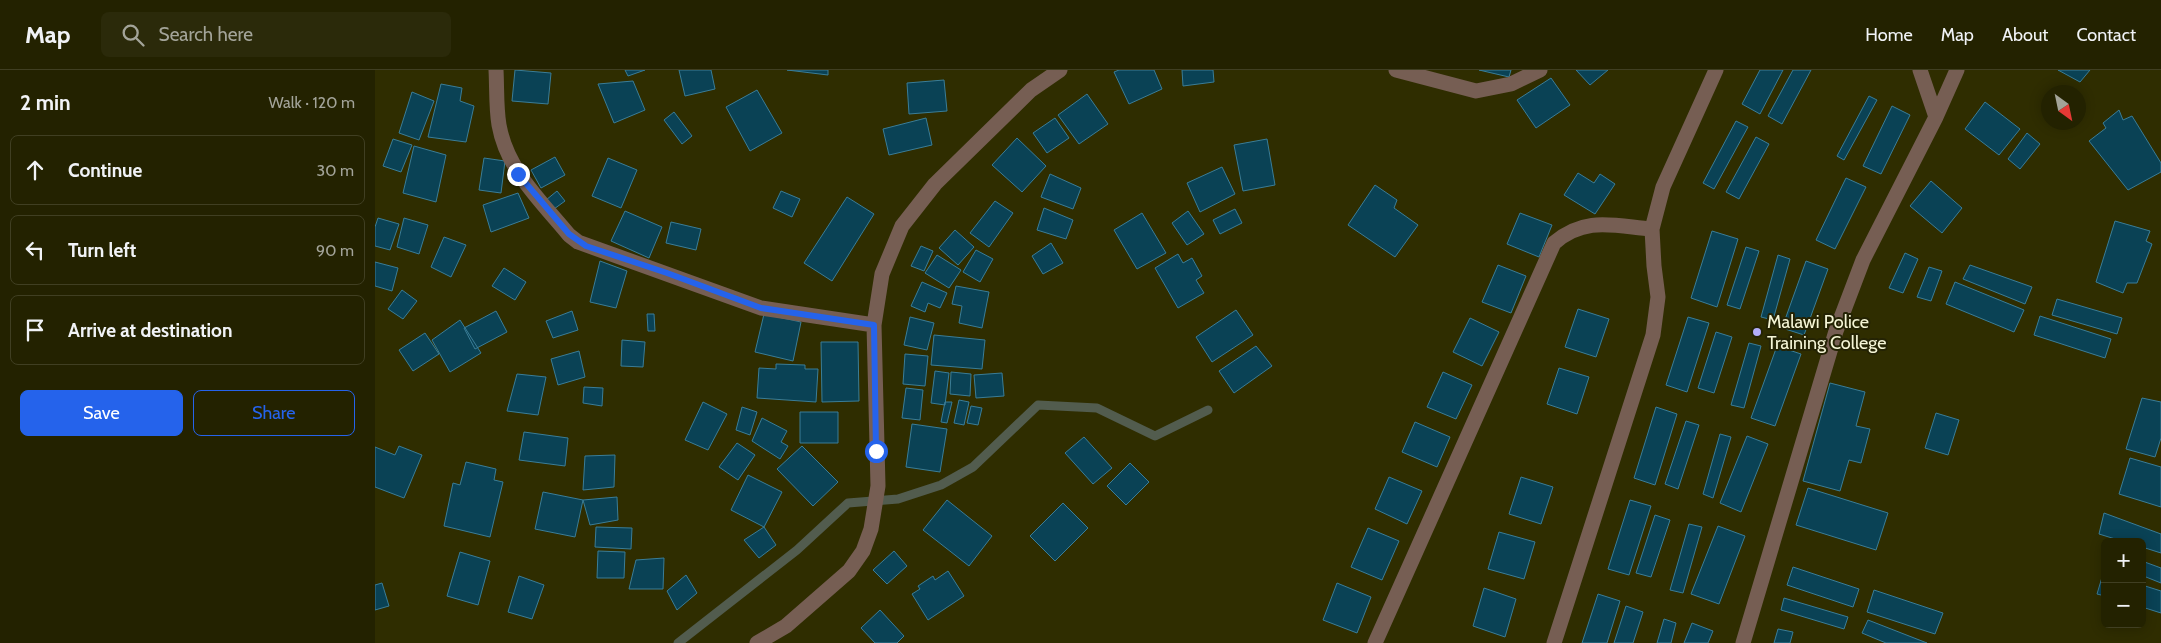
<!DOCTYPE html>
<html lang="en">
<head>
<meta charset="utf-8">
<style>
	:root { --surface:#232200; --page:#2b2a0a; --text:#f1f3f6; --muted:#a3a499; --line:#403f22; --accent:#2563eb }
	body { margin:0; font-family:Cabin,sans-serif; background:var(--page); color:var(--text) }
	.controls { position:absolute; right:15px; bottom:15px; display:grid; overflow:hidden; border-radius:8px; box-shadow:0 2px 12px #0003 }
	.controls button { width:45px; height:45px; display:grid; place-items:center; padding:0; border:0; border-bottom:1px solid var(--line); background:var(--surface); color:var(--text); font:25px sans-serif }
	.compass { position:absolute; left:1666px; top:15px; width:45px; height:45px; border-radius:50%; background:var(--surface); box-shadow:0 2px 12px #0003; rotate:147deg }
	.stop { position:absolute; width:15px; height:15px; margin:-11px; border:4px solid #2563eb; border-radius:50%; background:#fff }
	.stop.end { background:#2563eb; border-color:#fff; box-shadow:0 1px 5px #0008 }
	.list { margin:0; padding:0; list-style:none }
	h2 { display:flex; justify-content:space-between; align-items:center; height:65px; margin:0; padding:0 20px; font-size:21px }
	h2 small { font-size:16px; font-weight:400; color:var(--muted) }
	.list li { display:grid; grid-template-columns:32px 1fr auto; gap:15px; align-items:center; box-sizing:border-box; height:70px; margin:0 10px 10px; padding:0 10px; border:1px solid var(--line); border-radius:8px }
	.list b { display:block; font-size:19px; white-space:nowrap }
	.list em { font-size:16px; font-style:normal; color:var(--muted) }
	.actions { display:flex; gap:10px; padding:15px 20px }
	.actions a { flex:1; padding:11px 0; border:1px solid var(--accent); border-radius:8px; text-align:center; font-size:18px; color:var(--accent) }
	.actions .main { background:var(--accent); color:#fff }
	.icon { flex:none; width:28px; height:28px; fill:none; stroke:currentColor; stroke-width:2; stroke-linecap:round; stroke-linejoin:round }
	.map { position:relative; flex:none; width:1786px; height:573px; overflow:hidden }
	header { display:flex; align-items:center; gap:30px; box-sizing:border-box; height:70px; padding:0 25px; background:var(--surface); border-bottom:1px solid var(--line) }
	header strong { font-size:24px }
	nav { display:flex; gap:28px; margin-inline-start:auto; font-size:18px }
	.search { width:350px; height:45px; background:var(--page); display:flex; align-items:center; gap:12px; box-sizing:border-box; padding:0 18px; border-radius:8px; color:var(--muted); font-size:19px }
	main { display:flex }
	aside { flex:1; background:var(--surface) }
	.map>svg:first-child { display:block }
</style>
</head>
<body>
<header>
<strong>Map</strong>
<div class="search"><svg class="icon" aria-label="search" viewBox="0 0 24 24"><circle cx="10" cy="10" r="6"/><path d="M15 15l6 6"/></svg>Search here</div>
<nav><a>Home</a><a>Map</a><a>About</a><a>Contact</a></nav>
</header>
<main>
<aside>
<h2>2 min<small>Walk · 120 m</small></h2>
<ul class="list">
<li><svg class="icon" aria-label="ahead" viewBox="0 0 24 24"><path d="M12 20V5M6 11l6-6 6 6"/></svg><div><b>Continue</b></div><em>30 m</em></li>
<li><svg class="icon" aria-label="left" viewBox="0 0 24 24"><path d="M17 20v-9H6M10 6l-5 5 5 5"/></svg><div><b>Turn left</b></div><em>90 m</em></li>
<li><svg class="icon" aria-label="arrive" viewBox="0 0 24 24"><path d="M6 21V4h12l-3 4 3 4H6"/></svg><div><b>Arrive at destination</b></div></li>
</ul>
<div class="actions"><a class="main">Save</a><a>Share</a></div>
</aside>
<div class="map">
<svg width="1786" height="573" viewBox="0 0 1786 573">
	<rect width="100%" height="100%" fill="#2f2d00"/>
	<g fill="none" stroke-linecap="round" stroke-linejoin="round">
		<path stroke="#525c4e" stroke-width="9" d="M 303,573 L 422,480 L 473,433 L 523,429 L 566,415 L 598,397 L 663,335 L 722,338 L 780,366 L 833,340"/>
	</g>
	<path fill="#0a4255" stroke="#3a7d97" d="M 140,0 L 176,3 L 173,34 L 137,31 Z
		M 250,0 L 270,0 L 253,6 Z
		M 304,0 L 336,0 L 340,19 L 310,26 Z
		M 412,0 L 453,0 L 453,5 Z
		M 744,0 L 779,0 L 787,19 L 754,34 L 739,2 Z
		M 807,0 L 838,0 L 839,12 L 808,16 Z
		M 1104,0 L 1136,0 L 1134,7 Z
		M 1201,0 L 1233,0 L 1215,15 Z
		M 1385,0 L 1408,0 L 1385,44 L 1367,34 Z
		M 1418,0 L 1436,0 L 1407,54 L 1393,46 Z
		M 1683,0 L 1715,0 L 1705,12 Z
		M 1176,8 L 1195,35 L 1161,58 L 1142,30 Z
		M 569,10 L 572,41 L 534,44 L 532,13 Z
		M 258,11 L 270,40 L 239,53 L 223,14 Z
		M 66,14 L 87,18 L 85,31 L 99,36 L 91,72 L 53,67 Z
		M 382,20 L 407,63 L 375,81 L 351,37 Z
		M 37,22 L 59,31 L 44,70 L 24,63 Z
		M 712,24 L 733,54 L 704,74 L 683,45 Z
		M 1494,26 L 1502,30 L 1469,90 L 1462,86 Z
		M 1610,32 L 1645,59 L 1624,85 L 1590,59 Z
		M 1517,36 L 1535,45 L 1506,104 L 1488,96 Z
		M 1744,40 L 1748,50 L 1757,46 L 1786,93 L 1786,102 L 1753,120 L 1714,71 L 1731,58 L 1728,53 Z
		M 299,42 L 317,66 L 307,74 L 289,50 Z
		M 551,48 L 557,75 L 514,85 L 508,59 Z
		M 680,48 L 694,68 L 672,83 L 658,63 Z
		M 1361,51 L 1373,57 L 1339,119 L 1328,113 Z
		M 1652,63 L 1665,74 L 1645,99 L 1633,89 Z
		M 1381,67 L 1394,74 L 1364,129 L 1351,122 Z
		M 642,68 L 671,96 L 647,122 L 617,95 Z
		M 18,69 L 37,75 L 26,102 L 8,96 Z
		M 892,69 L 900,115 L 868,121 L 859,75 Z
		M 39,76 L 71,85 L 61,132 L 28,123 Z
		M 180,87 L 190,105 L 166,118 L 156,100 Z
		M 109,88 L 130,91 L 126,123 L 104,120 Z
		M 233,88 L 262,100 L 246,138 L 217,126 Z
		M 847,97 L 860,124 L 825,142 L 812,113 Z
		M 1203,103 L 1219,113 L 1225,104 L 1240,114 L 1220,144 L 1189,125 Z
		M 675,104 L 706,118 L 698,139 L 666,127 Z
		M 1471,108 L 1491,117 L 1460,179 L 1441,170 Z
		M 1556,111 L 1587,138 L 1567,163 L 1535,136 Z
		M 1000,115 L 1022,130 L 1019,138 L 1043,155 L 1020,187 L 973,155 Z
		M 182,121 L 190,131 L 179,139 L 171,130 Z
		M 406,121 L 425,129 L 417,147 L 398,138 Z
		M 143,123 L 154,148 L 116,162 L 108,135 Z
		M 472,127 L 499,144 L 457,211 L 429,193 Z
		M 620,131 L 638,143 L 614,177 L 595,163 Z
		M 669,138 L 698,150 L 691,169 L 662,160 Z
		M 860,139 L 867,153 L 845,164 L 838,150 Z
		M 250,141 L 287,157 L 274,188 L 236,171 Z
		M 813,141 L 829,164 L 812,175 L 797,153 Z
		M 767,143 L 791,183 L 762,199 L 739,160 Z
		M 1145,143 L 1177,155 L 1164,187 L 1132,174 Z
		M 3,148 L 24,154 L 15,180 L 0,176 L 0,157 Z
		M 29,148 L 53,155 L 44,184 L 22,177 Z
		M 1740,151 L 1775,161 L 1771,171 L 1777,174 L 1762,213 L 1752,213 L 1748,223 L 1721,212 Z
		M 296,152 L 326,159 L 321,180 L 291,173 Z
		M 580,160 L 599,177 L 583,195 L 564,178 Z
		M 1337,161 L 1363,169 L 1342,237 L 1316,228 Z
		M 69,167 L 91,175 L 76,207 L 56,197 Z
		M 676,173 L 688,193 L 668,204 L 657,186 Z
		M 546,176 L 558,181 L 549,201 L 536,196 Z
		M 1371,177 L 1384,181 L 1365,239 L 1352,235 Z
		M 601,180 L 618,189 L 605,212 L 588,202 Z
		M 1530,183 L 1543,189 L 1528,223 L 1514,218 Z
		M 803,184 L 808,193 L 817,188 L 827,206 L 821,210 L 829,223 L 803,238 L 780,198 Z
		M 562,185 L 586,200 L 574,218 L 550,203 Z
		M 1403,185 L 1415,189 L 1398,250 L 1386,247 Z
		M 225,191 L 252,201 L 241,238 L 215,232 Z
		M 1431,191 L 1453,199 L 1429,265 L 1407,258 Z
		M 0,192 L 23,198 L 17,221 L 0,216 Z
		M 1123,195 L 1151,206 L 1136,243 L 1107,232 Z
		M 1595,195 L 1657,217 L 1650,234 L 1588,209 Z
		M 1554,197 L 1567,201 L 1556,231 L 1542,227 Z
		M 129,198 L 151,212 L 140,230 L 117,216 Z
		M 547,212 L 572,223 L 565,238 L 553,233 L 550,242 L 536,236 Z
		M 1580,212 L 1649,240 L 1639,262 L 1571,234 Z
		M 581,216 L 614,222 L 607,258 L 584,253 L 587,236 L 577,234 Z
		M 27,220 L 42,231 L 28,249 L 13,239 Z
		M 1682,229 L 1747,248 L 1742,264 L 1677,245 Z
		M 1203,239 L 1234,249 L 1221,287 L 1190,277 Z
		M 861,240 L 878,265 L 837,292 L 821,267 Z
		M 121,241 L 132,262 L 100,279 L 89,258 Z
		M 197,241 L 203,260 L 178,268 L 171,251 Z
		M 272,244 L 279,244 L 280,261 L 273,261 Z
		M 389,244 L 426,252 L 418,291 L 380,282 Z
		M 1665,246 L 1736,269 L 1730,288 L 1659,265 Z
		M 535,247 L 559,253 L 552,280 L 529,275 Z
		M 1313,247 L 1334,253 L 1312,322 L 1291,315 Z
		M 1095,248 L 1124,262 L 1107,296 L 1078,282 Z
		M 85,250 L 106,283 L 75,302 L 57,270 Z
		M 1341,262 L 1357,267 L 1339,323 L 1323,318 Z
		M 50,263 L 64,284 L 38,301 L 24,280 Z
		M 559,265 L 610,270 L 607,299 L 556,295 Z
		M 247,270 L 270,272 L 268,297 L 246,296 Z
		M 446,272 L 483,272 L 484,331 L 447,332 Z
		M 1374,273 L 1386,276 L 1369,338 L 1356,335 Z
		M 881,276 L 897,296 L 859,323 L 844,301 Z
		M 1402,276 L 1426,284 L 1400,356 L 1376,348 Z
		M 204,281 L 210,307 L 183,315 L 176,289 Z
		M 530,284 L 553,286 L 550,316 L 528,314 Z
		M 401,294 L 430,295 L 430,299 L 443,299 L 441,332 L 382,328 L 384,298 L 401,299 Z
		M 1184,298 L 1214,307 L 1202,344 L 1172,334 Z
		M 560,301 L 574,303 L 570,335 L 556,333 Z
		M 576,302 L 596,304 L 595,326 L 575,324 Z
		M 1068,302 L 1097,315 L 1081,349 L 1052,337 Z
		M 627,303 L 629,326 L 601,328 L 599,305 Z
		M 142,304 L 171,307 L 163,345 L 132,341 Z
		M 1455,313 L 1490,322 L 1481,356 L 1495,359 L 1486,393 L 1474,390 L 1465,421 L 1428,411 Z
		M 209,317 L 228,318 L 227,336 L 208,333 Z
		M 531,318 L 548,320 L 545,350 L 527,348 Z
		M 1767,328 L 1786,332 L 1786,368 L 1780,387 L 1751,379 Z
		M 584,330 L 594,332 L 589,355 L 579,353 Z
		M 328,332 L 352,344 L 333,380 L 310,370 Z
		M 570,332 L 577,332 L 572,353 L 566,352 Z
		M 596,336 L 607,338 L 603,355 L 592,353 Z
		M 367,337 L 382,342 L 375,365 L 361,360 Z
		M 1281,337 L 1302,344 L 1280,415 L 1259,408 Z
		M 425,342 L 463,342 L 463,373 L 425,373 Z
		M 1561,343 L 1584,350 L 1573,385 L 1550,378 Z
		M 387,348 L 412,361 L 406,372 L 413,376 L 405,389 L 377,371 Z
		M 1311,351 L 1324,355 L 1303,419 L 1290,414 Z
		M 1040,352 L 1075,367 L 1062,397 L 1027,382 Z
		M 537,354 L 572,359 L 565,402 L 531,397 Z
		M 149,362 L 193,368 L 190,396 L 144,390 Z
		M 1345,364 L 1356,367 L 1338,428 L 1328,424 Z
		M 1372,366 L 1393,374 L 1366,442 L 1345,433 Z
		M 709,367 L 737,398 L 718,414 L 690,383 Z
		M 362,373 L 380,385 L 363,410 L 344,397 Z
		M 24,376 L 47,385 L 29,428 L 0,417 L 0,377 L 20,385 Z
		M 427,376 L 463,412 L 438,436 L 402,399 Z
		M 240,385 L 239,417 L 208,420 L 210,386 Z
		M 1755,388 L 1786,397 L 1786,437 L 1744,424 Z
		M 91,392 L 121,399 L 119,410 L 128,412 L 115,467 L 69,456 L 78,413 L 85,415 Z
		M 755,393 L 774,412 L 751,435 L 732,416 Z
		M 373,405 L 407,422 L 389,457 L 356,440 Z
		M 1014,407 L 1047,421 L 1032,454 L 1000,439 Z
		M 1146,407 L 1178,417 L 1166,454 L 1134,444 Z
		M 1433,418 L 1513,443 L 1501,480 L 1421,455 Z
		M 168,422 L 208,430 L 200,467 L 160,459 Z
		M 242,427 L 243,450 L 215,455 L 208,430 Z
		M 572,430 L 617,466 L 594,496 L 548,460 Z
		M 1255,430 L 1276,436 L 1254,505 L 1233,499 Z
		M 688,433 L 713,458 L 680,491 L 655,466 Z
		M 1729,443 L 1786,464 L 1786,483 L 1767,477 L 1767,472 L 1750,472 L 1724,464 Z
		M 1280,445 L 1295,450 L 1276,507 L 1261,503 Z
		M 1314,454 L 1327,457 L 1308,523 L 1295,520 Z
		M 1343,456 L 1370,466 L 1344,534 L 1316,524 Z
		M 221,457 L 257,458 L 256,479 L 220,477 Z
		M 389,457 L 401,475 L 384,488 L 369,470 Z
		M 993,458 L 1024,471 L 1007,510 L 976,497 Z
		M 1124,462 L 1160,472 L 1149,509 L 1113,499 Z
		M 223,481 L 250,482 L 249,508 L 222,508 Z
		M 519,481 L 532,496 L 512,514 L 498,500 Z
		M 85,482 L 115,491 L 103,535 L 72,526 Z
		M 289,488 L 288,519 L 254,519 L 261,490 Z
		M 1767,491 L 1786,498 L 1786,513 L 1771,507 L 1767,511 Z
		M 1418,497 L 1484,519 L 1478,537 L 1412,515 Z
		M 573,501 L 589,526 L 553,550 L 537,524 L 545,519 L 543,516 L 558,506 L 560,510 Z
		M 1728,504 L 1730,504 L 1730,526 L 1722,524 Z
		M 311,505 L 322,523 L 302,540 L 292,521 Z
		M 144,506 L 169,515 L 157,549 L 133,542 Z
		M 7,513 L 14,536 L 0,540 L 0,515 Z
		M 962,513 L 996,527 L 982,563 L 948,550 Z
		M 1767,515 L 1786,521 L 1786,543 L 1767,537 Z
		M 1109,518 L 1141,529 L 1130,567 L 1098,556 Z
		M 1499,520 L 1568,543 L 1560,564 L 1492,542 Z
		M 1223,524 L 1245,531 L 1232,573 L 1207,573 Z
		M 1409,528 L 1473,547 L 1469,559 L 1406,540 Z
		M 1251,536 L 1268,542 L 1258,573 L 1239,573 Z
		M 505,540 L 529,566 L 522,573 L 500,573 L 486,558 Z
		M 1289,549 L 1301,553 L 1296,573 L 1282,573 Z
		M 1493,550 L 1552,573 L 1511,573 L 1487,563 Z
		M 1317,553 L 1338,561 L 1333,573 L 1309,573 Z
		M 1403,559 L 1418,562 L 1415,573 L 1399,573 Z"/>
	<g fill="none" stroke-linecap="round" stroke-linejoin="round">
		<path stroke="#765e53" stroke-width="15" d="M 121,0 C 122,18 121,37 124,55 C 132,100 166,131 194,165 L 203,172 L 386,238 L 499,255
			M 1021,0 L 1101,21 L 1136,14 L 1165,0
			M 1545,0 L 1561,47
			M 382,573 L 411,556 L 474,501 L 488,481 L 496,459 L 503,416 L 499,255 L 507,204 L 527,156 L 560,114 L 656,20 L 685,0
			M 1000,573 L 1179,173 C 1210,146 1239,156 1277,159
			M 1179,573 L 1278,265 L 1283,227 L 1279,196 L 1277,159 L 1288,117 L 1341,0
			M 1368,573 L 1461,261 L 1488,190 L 1561,47 L 1582,0"/>
	</g>
	<g fill="none" stroke-linecap="round" stroke-linejoin="round">
		<path stroke="#2563eb" stroke-width="6" d="M 143,104 L 194,164 L 211,176 L 292,203 L 386,238 L 499,255 L 501,381"/>
	</g>
	<circle fill="#b2adf9" stroke="#242304" stroke-width="2" cx="1382" cy="262" r="5"/>
	<g text-anchor="middle" dominant-baseline="central" stroke-width="4" stroke-linejoin="round" paint-order="stroke">
		<g font-size="18" fill="#f5f5d6" stroke="#242304" text-anchor="start">
			<text x="1392" y="252">Malawi Police<tspan x="1392" dy="21">Training College</tspan></text>
		</g>
	</g>
</svg>
<div class="controls">
<button>+</button>
<button>−</button>
</div>
<svg class="compass" viewBox="-18 -18 36 36"><path d="M0-13l5 13h-10z" fill="#e53935"/><path d="M0 13l5-13h-10z" fill="#a3a499"/></svg>
<div class="stop" style="left:501px;top:381px"></div>
<div class="stop end" style="left:143px;top:104px"></div>
</div>
</main>
</body>
</html>
